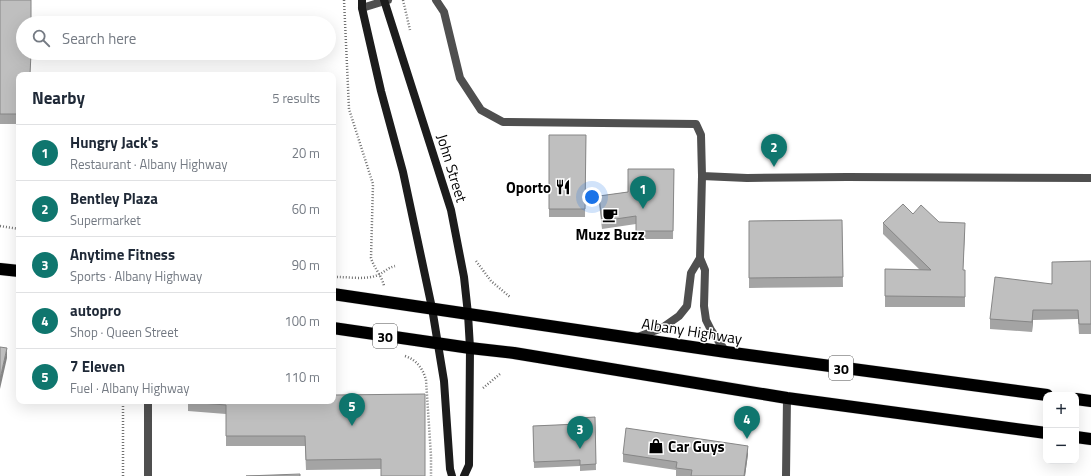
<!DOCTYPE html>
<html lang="en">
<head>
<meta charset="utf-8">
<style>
	:root { --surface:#fff; --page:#f2f2f3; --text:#1f2937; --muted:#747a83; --line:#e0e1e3; --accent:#0f766e }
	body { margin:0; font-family:"Titillium Web",sans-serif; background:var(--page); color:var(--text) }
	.controls { position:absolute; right:12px; bottom:12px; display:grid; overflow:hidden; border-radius:8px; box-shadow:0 4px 16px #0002 }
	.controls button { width:36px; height:36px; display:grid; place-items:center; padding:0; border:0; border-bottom:1px solid var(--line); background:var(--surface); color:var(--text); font:20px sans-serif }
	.you { position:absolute; left:592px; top:197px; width:14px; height:14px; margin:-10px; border:3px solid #fff; border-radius:50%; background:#1a73e8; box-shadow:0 0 0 6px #1a73e833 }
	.badge { display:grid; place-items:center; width:26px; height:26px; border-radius:50%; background:var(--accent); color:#fff; font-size:13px; font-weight:700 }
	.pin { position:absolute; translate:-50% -33px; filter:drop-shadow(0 1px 2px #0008) }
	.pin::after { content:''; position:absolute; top:21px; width:14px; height:12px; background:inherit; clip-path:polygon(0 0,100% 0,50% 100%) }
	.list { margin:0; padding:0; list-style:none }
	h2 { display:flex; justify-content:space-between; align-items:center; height:52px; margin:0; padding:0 16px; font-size:17px }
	h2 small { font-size:13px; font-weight:400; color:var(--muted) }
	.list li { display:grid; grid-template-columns:26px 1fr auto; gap:12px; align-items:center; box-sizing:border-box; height:56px; padding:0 16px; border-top:1px solid var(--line) }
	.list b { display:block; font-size:15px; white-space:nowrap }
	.list p { margin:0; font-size:13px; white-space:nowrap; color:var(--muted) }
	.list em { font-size:13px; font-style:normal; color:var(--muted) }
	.icon { flex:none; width:22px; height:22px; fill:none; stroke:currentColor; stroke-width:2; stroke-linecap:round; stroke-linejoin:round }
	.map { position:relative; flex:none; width:1091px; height:476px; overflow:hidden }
	.search { position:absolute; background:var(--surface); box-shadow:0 4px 16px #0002; left:16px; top:16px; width:320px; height:44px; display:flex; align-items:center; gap:10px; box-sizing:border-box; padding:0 14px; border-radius:22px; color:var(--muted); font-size:15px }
	.panel { position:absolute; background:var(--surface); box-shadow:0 4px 16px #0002; left:16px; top:72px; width:320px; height:332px; border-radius:8px }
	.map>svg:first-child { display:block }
</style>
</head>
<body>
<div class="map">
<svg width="1091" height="476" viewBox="0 0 1091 476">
	<rect width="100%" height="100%" fill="#fff"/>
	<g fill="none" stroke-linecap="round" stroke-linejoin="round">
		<g stroke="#dbdbdb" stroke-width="13">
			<path id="highway" d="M 0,269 L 19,271
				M 333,294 L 726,352 L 1047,395
				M 333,328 L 470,348 L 514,353 L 787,398 L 1046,433
				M 1076,399 L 1091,401
				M 1076,437 L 1091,439"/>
		</g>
		<path stroke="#717171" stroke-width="2.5" stroke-dasharray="1 2" stroke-linecap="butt" d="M 344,0 L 349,109 L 373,184 L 371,258 C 374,268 382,276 384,286
			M 403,0 L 410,30
			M 0,226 L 19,229
			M 476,261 L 491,281 L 510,297
			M 337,277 C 350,277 366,280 378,275 C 385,272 387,268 395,266
			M 405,356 C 417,360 423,369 426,380 L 431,456 L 431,476
			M 483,388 L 500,374
			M 123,476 L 123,401"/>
		<path stroke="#4f4f4f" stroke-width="8" d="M 436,0 L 444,12 L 460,78 L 481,110 L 503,122 L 696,124 L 701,135 L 702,176 L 700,258 L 705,270 L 704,306 L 706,320 L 711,330 L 726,352
			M 362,8 L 388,0
			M 702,176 L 747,178 L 847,177 L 1091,178
			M 635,338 L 662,328 L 679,316 L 687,306 L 691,273 L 700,258"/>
		<path stroke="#4f4f4f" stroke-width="8" d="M 148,476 L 148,401
			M 786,476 L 787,398"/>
		<path stroke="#1c1c1c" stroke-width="8" d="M 362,0 L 362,8 L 381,91 L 403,172 L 432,308 L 444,381 L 450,469 L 452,476
			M 384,0 L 451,210 L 464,277 L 468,314 L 470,348 L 469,465 L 464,476"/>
		<use href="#highway" stroke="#000" stroke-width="12"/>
	</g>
	<path fill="#a4a4a4" d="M 0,0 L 19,75 L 19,124 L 0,124 Z
		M 549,135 L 586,135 L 585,217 L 549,217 Z
		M 674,169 L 673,239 L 636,239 L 636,224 L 602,229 L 599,204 L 599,196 L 628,192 Z
		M 913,214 L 939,222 L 965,233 L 963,270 L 965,270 L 965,307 L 885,307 L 885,269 L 920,270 L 883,234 L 883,223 Z
		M 842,220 L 843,287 L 749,288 L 749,221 Z
		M 1091,261 L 1091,334 L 1079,334 L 1078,319 L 1033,320 L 1032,332 L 990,329 L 990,319 Z
		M 425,394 L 381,469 L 306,470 L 305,446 L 226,446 L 226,414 L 188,411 L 188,401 Z
		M 595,417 L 596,470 L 580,471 L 580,466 L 534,468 L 533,426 L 579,424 Z
		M 623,454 L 748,454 L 745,476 L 676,476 L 676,470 L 623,462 Z"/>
	<path fill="#868686" d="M 1033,310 L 1033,320 L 1032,332 L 1032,322 Z
		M 7,348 L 7,358 L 0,389 L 0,379 Z
		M 748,446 L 748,454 L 745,476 L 744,476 Z"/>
	<path fill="#bfbfbf" stroke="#868686" d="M 0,0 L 31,0 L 31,23 L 23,23 L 23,53 L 31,53 L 30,75 L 19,75 L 19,114 L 0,114 Z
		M 549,135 L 586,135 L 585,209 L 549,209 Z
		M 628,169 L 674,169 L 673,231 L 636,231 L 636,216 L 602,221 L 599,196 L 628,192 Z
		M 903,204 L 913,214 L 921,205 L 939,222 L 965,223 L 963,270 L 965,270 L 965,297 L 885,296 L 885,269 L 931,270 L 883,223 Z
		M 842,220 L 843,277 L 749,278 L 749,221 Z
		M 1091,261 L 1091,324 L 1079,324 L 1078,310 L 1033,310 L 1032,322 L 990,319 L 995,277 L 1052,284 L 1052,262 Z
		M 0,347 L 7,348 L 0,379 Z
		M 425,394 L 425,476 L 381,476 L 381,459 L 306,460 L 305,436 L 226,436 L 226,405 L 188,402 L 188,401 L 333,401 L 333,395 Z
		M 595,417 L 596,464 L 580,465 L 580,460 L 534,462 L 533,426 L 579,424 L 579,418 Z
		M 626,428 L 748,446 L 744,476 L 691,476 L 692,470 L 676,468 L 677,462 L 623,454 Z
		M 300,474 L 300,476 L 246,476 Z"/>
	<defs>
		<g id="restaurant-bare" transform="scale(1.2)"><path d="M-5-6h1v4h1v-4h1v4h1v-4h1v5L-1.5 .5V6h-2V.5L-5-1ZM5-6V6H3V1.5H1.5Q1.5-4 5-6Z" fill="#000" stroke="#fff" stroke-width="2.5" paint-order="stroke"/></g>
		<g id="cafe-bare" transform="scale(1.2)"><path d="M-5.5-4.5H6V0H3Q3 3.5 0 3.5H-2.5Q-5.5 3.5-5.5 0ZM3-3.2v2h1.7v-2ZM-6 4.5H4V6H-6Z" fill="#000" stroke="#fff" stroke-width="2.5" paint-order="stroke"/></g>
		<g id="shop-bare" transform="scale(1.2)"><path d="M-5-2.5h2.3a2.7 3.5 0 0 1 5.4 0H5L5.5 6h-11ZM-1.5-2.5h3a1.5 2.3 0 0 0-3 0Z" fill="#000" stroke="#fff" stroke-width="2.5" paint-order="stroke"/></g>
	</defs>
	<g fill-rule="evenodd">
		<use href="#restaurant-bare" x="563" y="187"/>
		<use href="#cafe-bare" x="610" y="215"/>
		<use href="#shop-bare" x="656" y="446"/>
	</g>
	<g text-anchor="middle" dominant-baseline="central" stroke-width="3" stroke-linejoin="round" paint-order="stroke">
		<g fill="#fff" stroke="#4c4c4c" stroke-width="1">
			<rect x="373" y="324" width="24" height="24" rx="3"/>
			<rect x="829" y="356" width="24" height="24" rx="3"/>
		</g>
		<g font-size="14" font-weight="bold" fill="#000">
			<text x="385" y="336">30</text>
			<text x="841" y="368">30</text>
		</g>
		<g font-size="15" fill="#000" stroke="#fff">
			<text transform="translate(452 168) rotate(73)">John Street</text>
			<text transform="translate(692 331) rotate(9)">Albany Highway</text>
		</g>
		<g font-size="15" font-weight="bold" fill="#000" stroke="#fff" text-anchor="end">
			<text x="551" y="187">Oporto</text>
			<text x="610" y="234" text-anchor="middle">Muzz Buzz</text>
			<text x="668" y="446" text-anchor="start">Car Guys</text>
		</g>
	</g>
</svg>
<div class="controls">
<button>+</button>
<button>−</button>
</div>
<div class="you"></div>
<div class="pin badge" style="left:643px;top:209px">1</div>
<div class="pin badge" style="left:774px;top:167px">2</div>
<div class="pin badge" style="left:580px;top:449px">3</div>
<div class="pin badge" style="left:747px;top:439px">4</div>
<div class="pin badge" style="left:352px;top:426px">5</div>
<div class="search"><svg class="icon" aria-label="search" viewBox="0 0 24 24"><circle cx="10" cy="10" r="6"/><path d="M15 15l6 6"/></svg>Search here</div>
<section class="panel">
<h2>Nearby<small>5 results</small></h2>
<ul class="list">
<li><span class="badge">1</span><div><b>Hungry Jack's</b><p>Restaurant · Albany Highway</p></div><em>20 m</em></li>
<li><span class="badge">2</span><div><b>Bentley Plaza</b><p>Supermarket</p></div><em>60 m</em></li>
<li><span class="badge">3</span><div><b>Anytime Fitness</b><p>Sports · Albany Highway</p></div><em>90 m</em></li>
<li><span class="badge">4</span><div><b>autopro</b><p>Shop · Queen Street</p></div><em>100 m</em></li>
<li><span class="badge">5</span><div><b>7 Eleven</b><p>Fuel · Albany Highway</p></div><em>110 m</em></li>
</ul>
</section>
</div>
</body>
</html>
